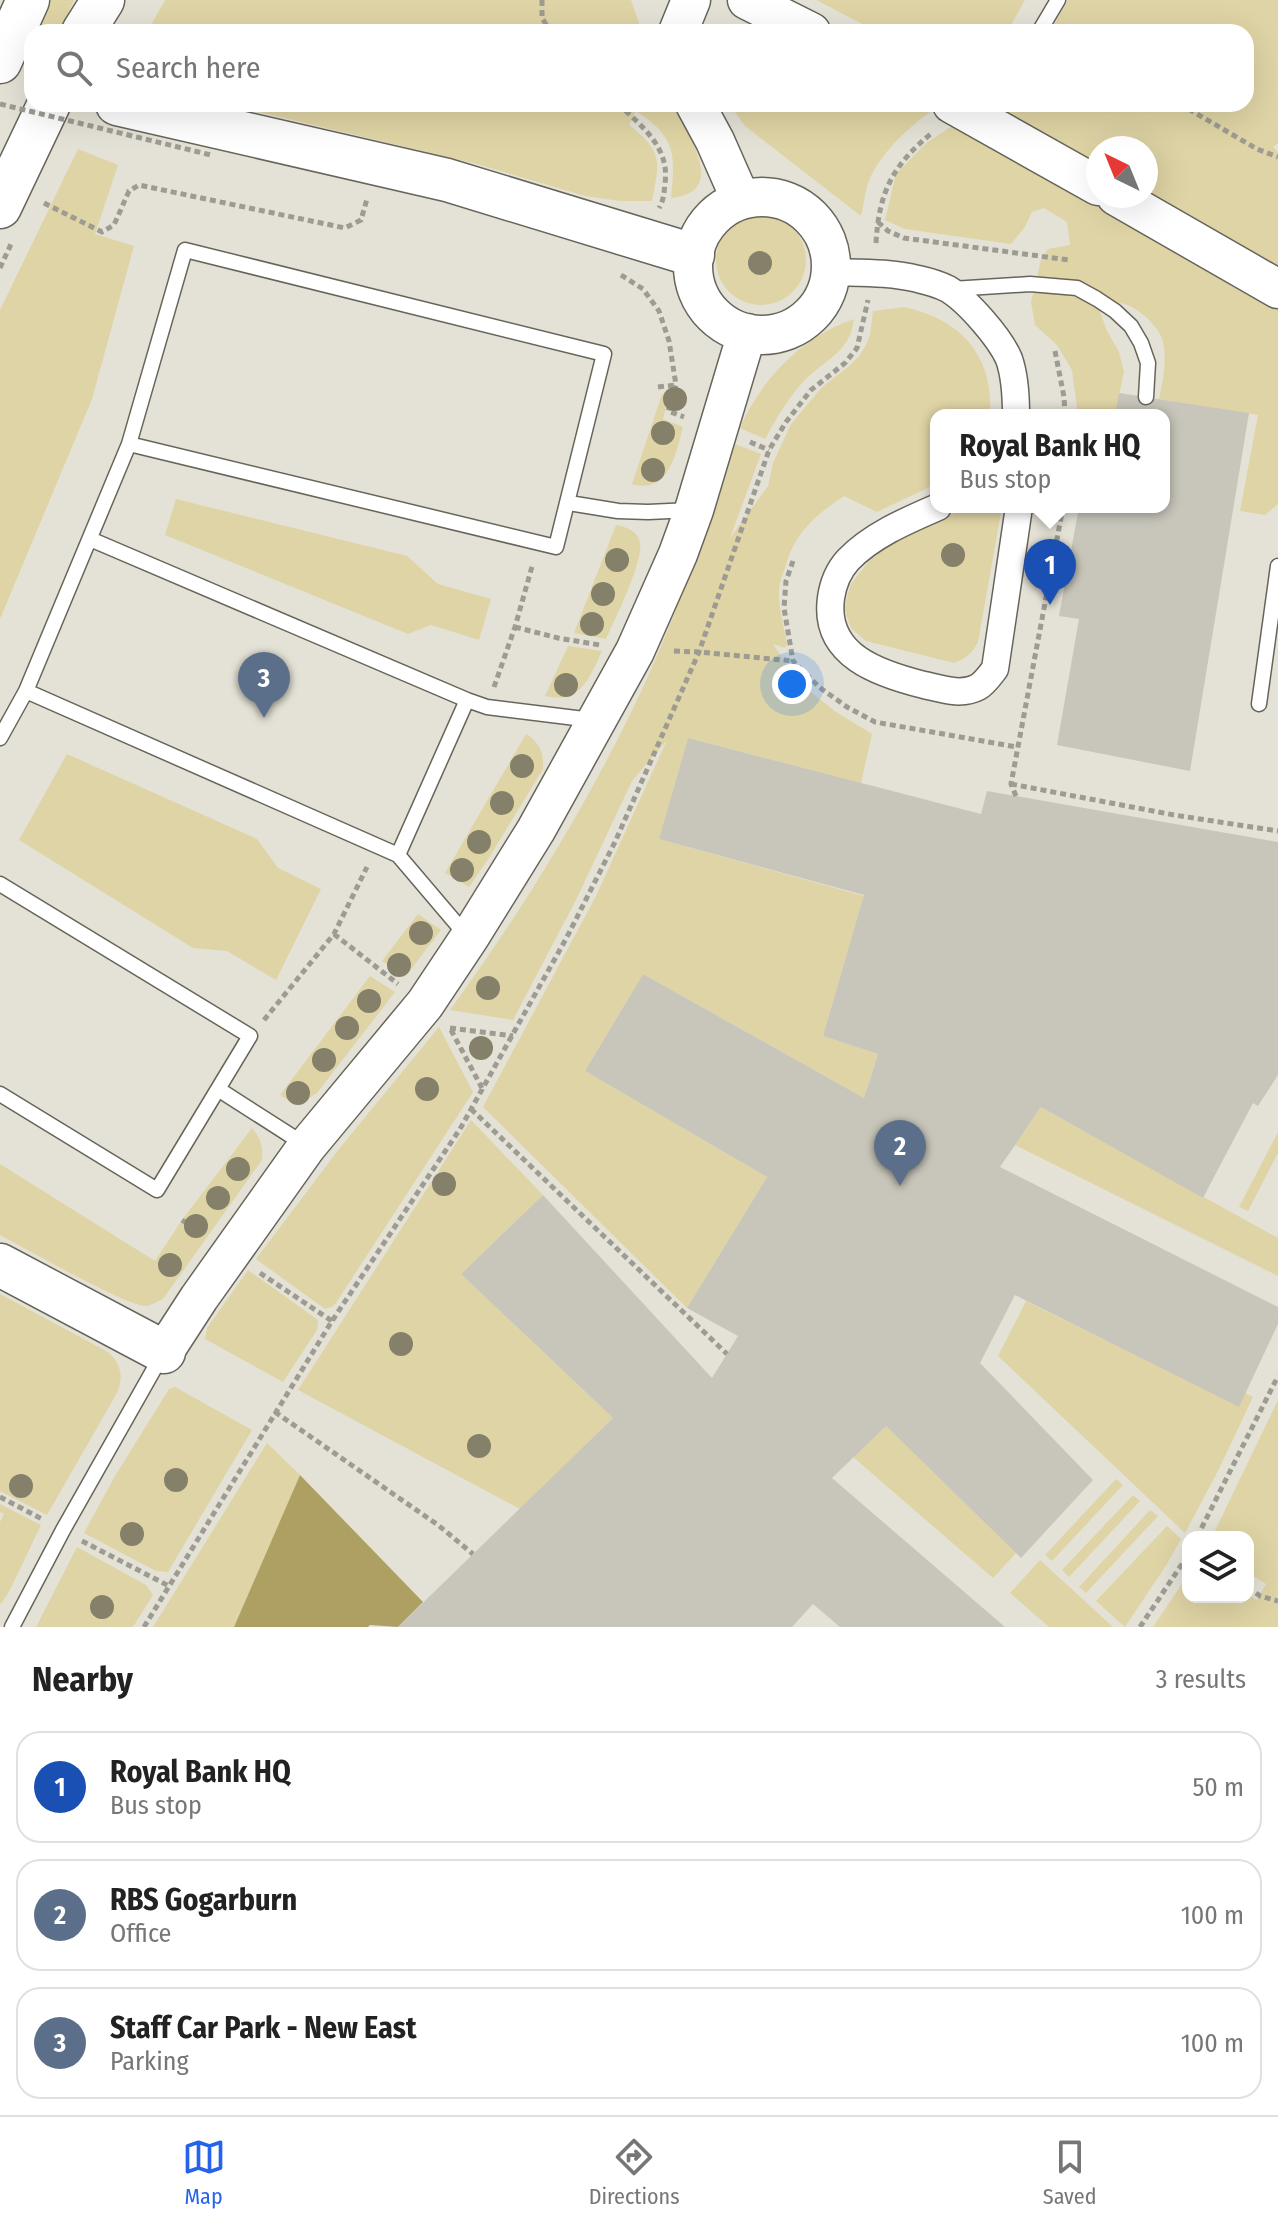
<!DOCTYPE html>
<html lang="en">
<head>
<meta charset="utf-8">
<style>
	:root { --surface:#fff; --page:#f6f6f6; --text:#222; --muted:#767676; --line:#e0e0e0; --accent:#2563eb }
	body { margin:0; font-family:"Fira Sans Condensed",sans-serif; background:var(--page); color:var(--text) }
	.controls { position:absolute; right:24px; bottom:24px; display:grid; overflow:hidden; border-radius:16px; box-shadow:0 8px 32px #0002 }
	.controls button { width:72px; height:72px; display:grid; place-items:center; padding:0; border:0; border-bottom:2px solid var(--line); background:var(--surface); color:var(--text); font:40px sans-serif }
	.compass { position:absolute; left:1086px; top:136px; width:72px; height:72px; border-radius:50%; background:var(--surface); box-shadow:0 8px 32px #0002; rotate:317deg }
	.you { position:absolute; left:792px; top:684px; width:28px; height:28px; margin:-20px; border:6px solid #fff; border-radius:50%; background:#1a73e8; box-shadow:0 0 0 12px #1a73e833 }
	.badge { display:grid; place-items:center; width:52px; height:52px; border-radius:50%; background:var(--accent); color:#fff; font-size:26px; font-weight:700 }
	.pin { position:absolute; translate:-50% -66px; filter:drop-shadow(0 2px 4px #0008) }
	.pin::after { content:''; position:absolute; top:42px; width:28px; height:24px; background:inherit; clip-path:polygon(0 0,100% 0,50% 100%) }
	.popup { position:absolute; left:930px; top:409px; width:240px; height:104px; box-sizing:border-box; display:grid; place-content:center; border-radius:16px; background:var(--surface); filter:drop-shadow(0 2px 6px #0005); font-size:26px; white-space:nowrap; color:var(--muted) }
	.popup b { font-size:30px; color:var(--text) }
	.popup::after { content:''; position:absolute; left:50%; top:100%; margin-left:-16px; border:16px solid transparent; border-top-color:var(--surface) }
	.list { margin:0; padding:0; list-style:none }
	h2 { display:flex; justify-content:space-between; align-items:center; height:104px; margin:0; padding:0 32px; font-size:34px }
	h2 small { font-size:26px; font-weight:400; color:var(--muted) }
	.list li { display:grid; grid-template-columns:52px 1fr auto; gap:24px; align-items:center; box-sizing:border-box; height:112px; margin:0 16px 16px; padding:0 16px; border:2px solid var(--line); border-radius:24px }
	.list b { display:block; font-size:30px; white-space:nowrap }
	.list p { margin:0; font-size:26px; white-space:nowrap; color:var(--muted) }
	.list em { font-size:26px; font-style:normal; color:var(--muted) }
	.icon { flex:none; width:44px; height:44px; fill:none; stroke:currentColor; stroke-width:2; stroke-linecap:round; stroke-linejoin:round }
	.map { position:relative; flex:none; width:1278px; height:1627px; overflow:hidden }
	.search { position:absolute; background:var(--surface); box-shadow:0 8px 32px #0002; left:24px; right:24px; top:24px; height:88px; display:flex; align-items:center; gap:20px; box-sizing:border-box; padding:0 28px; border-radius:24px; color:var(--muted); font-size:30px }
	.sheet { height:488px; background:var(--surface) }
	nav { display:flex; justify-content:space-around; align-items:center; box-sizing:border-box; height:112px; border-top:2px solid var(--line); background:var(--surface); font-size:22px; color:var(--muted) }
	nav a { display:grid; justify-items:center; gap:4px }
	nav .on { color:var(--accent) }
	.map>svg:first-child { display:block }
</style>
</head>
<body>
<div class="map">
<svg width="1278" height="1627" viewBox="0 0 1278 1627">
	<rect width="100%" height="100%" fill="#e4e2d6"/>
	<path fill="#dfd4a5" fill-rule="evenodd" d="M 48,0 L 74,0 L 59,32 L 33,32 Z
		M 165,0 L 631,0 L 642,32 L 147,32 Z
		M 816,0 L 1025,0 L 1007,32 L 878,32 Z
		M 1068,0 L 1278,0 L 1278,143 L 1273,147 L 1278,152 L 1278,504 L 1265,515 L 1240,511 L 1258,415 L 1159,399 C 1163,380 1167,362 1163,342 C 1161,327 1133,302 1117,303 C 1112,304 1105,309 1100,312 L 1107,331 L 1119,352 L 1124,372 L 1115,415 L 1078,415 L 1072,370 L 1057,345 L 1035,325 L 1031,302 L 1041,260 L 1048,249 L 1070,245 L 1067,222 L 1044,208 L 1032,212 L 1025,227 L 1011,244 L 905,229 L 885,220 L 896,174 L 925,144 L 961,120 L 989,136 L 1008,104 L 1246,104 L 1246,32 L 1050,32 ZM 1098,148 L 1146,148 L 1146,196 L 1098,196 Z
		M 226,104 L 672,104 C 687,134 730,192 671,198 C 675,154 677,138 636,111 L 629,125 C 663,152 660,160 652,201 L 620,201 L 585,196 L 477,164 Z
		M 729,104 L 915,104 L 930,112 C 907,129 883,151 870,178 C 865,189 864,204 861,216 L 745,126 Z
		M 78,149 L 118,165 L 95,234 L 134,246 L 92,399 L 0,619 L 0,310 Z
		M716 260a45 45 0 1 1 90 0a45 45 0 1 1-90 0Z
		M 904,307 C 960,319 994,355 990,415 L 936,415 L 936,484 L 877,512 L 844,496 C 816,515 795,532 786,565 C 783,573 780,581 779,589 C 778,608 784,626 787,644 L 785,648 L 773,644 L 797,681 L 836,712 L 872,734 L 861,783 L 688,738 L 659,839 L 864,896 L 823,1036 L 878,1054 L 864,1098 L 643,974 L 585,1071 L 767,1177 L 687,1308 L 483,1107 L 596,896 L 667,740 L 632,781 L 576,900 L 513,1020 L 450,1010 C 527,904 596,791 650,672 C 683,598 708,520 735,444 L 761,454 L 730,538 L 768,486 L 773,463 L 791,424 L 822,387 L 848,367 L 859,356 L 865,347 L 870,335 L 873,311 Z
		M 854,319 C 850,353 825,359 804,381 C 788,398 776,419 765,439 L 740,428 C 762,378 802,337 854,319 Z
		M 662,394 L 669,394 L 663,419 L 683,427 C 676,453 669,495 632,484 Z
		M 176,499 L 407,556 L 438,584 L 491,599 L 479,640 L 431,625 L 408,634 L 165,535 Z
		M 967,507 L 1002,507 L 978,642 C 972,653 966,659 954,663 L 866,641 L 851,628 L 844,608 L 851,584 L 869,561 L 891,544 Z
		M 616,525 C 627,527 638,531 640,543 C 644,560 614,621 606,639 L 574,633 Z
		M 568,646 L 602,651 C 590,677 580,705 545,696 Z
		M 526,734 C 540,743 544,753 543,769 L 487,861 L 469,887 L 445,873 Z
		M 67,754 L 257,839 L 278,868 L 321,889 L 276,980 L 227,951 L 193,948 L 19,840 Z
		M 418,914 L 441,930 L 406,976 L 382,961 Z
		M 370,976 L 395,992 L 317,1093 L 300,1104 L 291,1102 L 280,1095 Z
		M 439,1027 L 473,1092 L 336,1303 L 332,1307 L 325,1309 L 256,1259 L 339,1149 Z
		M 1041,1107 L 1278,1238 L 1278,1276 L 1015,1145 Z
		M 471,1120 L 543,1195 L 461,1274 L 613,1418 L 520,1509 L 298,1390 Z
		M 252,1128 C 261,1139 263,1146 262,1160 L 163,1299 C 158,1301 152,1305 146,1306 C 128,1307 23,1247 0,1235 L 0,1164 L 155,1261 L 182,1220 Z
		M 1278,1132 L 1278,1153 L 1248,1211 L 1239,1207 Z
		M 248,1270 L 318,1320 L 317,1330 L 283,1382 L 205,1339 L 207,1328 Z
		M 0,1294 L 108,1352 C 121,1364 124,1376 117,1393 L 47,1515 L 0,1491 Z
		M 1026,1301 L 1238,1406 L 1245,1393 L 1253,1397 L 1218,1471 L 1185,1533 L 998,1356 Z
		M 175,1387 L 252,1430 L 168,1572 L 156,1571 L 84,1533 L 115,1476 L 169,1389 Z
		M 1278,1400 L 1278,1627 L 1153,1627 L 1188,1575 L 1188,1597 L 1248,1597 L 1248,1595 L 1257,1600 L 1266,1584 L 1248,1573 L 1248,1537 L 1212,1537 Z
		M 886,1426 L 1016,1553 L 993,1578 L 853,1457 Z
		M 267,1443 L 300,1475 L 234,1627 L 153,1627 Z
		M 1116,1479 L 1123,1485 L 1052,1561 L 1045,1555 Z
		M 1133,1495 L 1140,1501 L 1069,1577 L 1062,1570 Z
		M 0,1504 L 41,1525 L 9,1592 L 0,1605 L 0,1522 L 4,1514 L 0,1512 Z
		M 1150,1510 L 1158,1516 L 1086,1593 L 1079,1587 Z
		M 1167,1526 L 1181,1539 L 1167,1564 L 1125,1627 L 1096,1601 Z
		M 77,1547 L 146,1585 L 153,1595 L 133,1627 L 36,1627 Z
		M 1040,1560 L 1113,1627 L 1049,1627 L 1010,1593 Z"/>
	<path fill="#aea062" d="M 300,1475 L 423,1602 L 398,1627 L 370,1625 L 368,1627 L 234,1627 Z"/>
	<path fill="#c8c6ba" d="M 1119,393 L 1249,413 L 1190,771 L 1057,745 L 1079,619 L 1059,616 L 1079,507 L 1164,507 L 1164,415 L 1115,415 Z
		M 688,738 L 981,814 L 987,791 L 1278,842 L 1278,1075 L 1258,1106 L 1253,1103 L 1203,1198 L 1041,1107 L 1000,1167 L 1278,1307 L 1278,1324 L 1239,1407 L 1015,1295 L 980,1363 L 1093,1480 L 1021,1558 L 886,1426 L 832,1478 L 1005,1627 L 840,1627 L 813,1604 L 792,1627 L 398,1627 L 613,1418 L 461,1274 L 543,1195 L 712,1378 L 738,1336 L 687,1308 L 767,1177 L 585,1071 L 643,974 L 864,1098 L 878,1054 L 823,1036 L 864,895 L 659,839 Z"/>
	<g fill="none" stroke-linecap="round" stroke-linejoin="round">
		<g stroke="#67655b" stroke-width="17">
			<path id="lane" d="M 1039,32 L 1058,0
				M 952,289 L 1030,284 L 1077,288 L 1097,299 L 1115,311 L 1131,326 L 1141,343 L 1148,363 L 1146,397
				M 569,503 L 618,511 L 648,512 L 691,510
				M 90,539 L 467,700 L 398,855 L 26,691 L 129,444 L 185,250 L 604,354 L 556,547 L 129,444
				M 467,700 L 487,707 L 592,720
				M 1259,704 L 1278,566
				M 0,738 L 26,691
				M 398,855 L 466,935
				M 0,884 L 250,1036 L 157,1190 L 0,1094
				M 218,1089 L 307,1146
				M 12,1627 L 63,1530 L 162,1355"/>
		</g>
		<g stroke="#67655b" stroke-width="29">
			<path id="street" d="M 831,272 C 860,273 890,272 918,279 C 927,281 940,285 948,289 C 968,301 1000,338 1009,359 C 1015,376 1016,398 1016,415
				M 938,507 C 908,520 872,535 848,560 C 838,571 833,584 831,598 C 823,656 880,674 924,685 C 942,689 961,696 978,687 C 985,683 990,675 995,669 L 1019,507"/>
		</g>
		<g stroke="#67655b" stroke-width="41">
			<path id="secondary" d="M 747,0 L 811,32
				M 678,32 L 691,0
				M 695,104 L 715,141 L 741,200
				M 952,104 L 1098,186
				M 1116,196 L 1278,289
				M693 266a69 69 0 1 1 138 0a69 69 0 1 1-138 0Z
				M 164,1352 L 199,1298 L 307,1146 L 425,1004 L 469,938 L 536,830 L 635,651 L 678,554 L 694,510 L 747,333"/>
		</g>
		<g stroke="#67655b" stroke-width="45">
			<path id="primary" d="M 83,32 L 103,0
				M 0,62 L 28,0
				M 117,104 L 447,180 L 693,255
				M 0,207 L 49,104
				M 0,1265 L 164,1352"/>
		</g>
		<path stroke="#9d9b92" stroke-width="5" stroke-dasharray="6 4" stroke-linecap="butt" d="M 542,0 L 542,18 L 551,32
			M 618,104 C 642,126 670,148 665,183 C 664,192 664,200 659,208
			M 1180,104 L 1257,149 L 1278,157
			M 44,203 L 102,232 L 114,225 L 129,191 L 139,185 L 345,228 L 361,220 L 367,199
			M 878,222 L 888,231 L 904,238 L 1069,260
			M 876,243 C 879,191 893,165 933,132
			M 0,268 L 12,242
			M 621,275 L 643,289 L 659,311 L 669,341 L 676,385 L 668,411 L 684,417
			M 1055,351 L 1064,397 L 1065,415
			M 658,387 L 676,385
			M 750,442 L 769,450
			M 793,561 L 786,581 L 784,608 L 793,661 L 819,687 L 847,707 L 875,722 L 1017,747
			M 515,627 L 558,638 L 600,645
			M 674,651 L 699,652 L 793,661
			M 494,687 L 515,627 L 533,563
			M 1011,784 L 1174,815 L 1278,831
			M 1016,796 L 1011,784 L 1063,507
			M 334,934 L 398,984
			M 264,1020 L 334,934 L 367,867
			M 450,1028 L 513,1036
			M 451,1030 L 482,1088
			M 471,1109 L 727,1354
			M 182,1220 L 202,1234
			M 260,1273 L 332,1321
			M 275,1412 L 438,1525 L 473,1554
			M 0,1497 L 42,1519
			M 1197,1537 L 1278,1376
			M 82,1541 L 169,1586
			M 1248,1587 L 1260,1596 L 1278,1601
			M 144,1627 L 332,1321 L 460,1129 L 567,937 L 615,842 L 699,652 L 769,450 L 786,422 L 811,390 L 845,363 L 857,348 L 868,300
			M 1140,1627 L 1188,1555"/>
		<use href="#lane" stroke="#fff" stroke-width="14"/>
		<use href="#street" stroke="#fff" stroke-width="26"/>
		<use href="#secondary" stroke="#fff" stroke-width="38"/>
		<use href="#primary" stroke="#fff" stroke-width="42"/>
		<path stroke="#9d9b92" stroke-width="5" stroke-dasharray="6 4" stroke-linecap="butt" d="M 0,104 L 211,155"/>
	</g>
	<g fill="#84806a">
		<circle cx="760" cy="263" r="12"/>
		<circle cx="675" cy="399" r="12"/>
		<circle cx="663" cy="433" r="12"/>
		<circle cx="653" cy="470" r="12"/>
		<circle cx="953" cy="555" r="12"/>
		<circle cx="617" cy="560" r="12"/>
		<circle cx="603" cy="594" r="12"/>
		<circle cx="592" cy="624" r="12"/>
		<circle cx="566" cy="685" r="12"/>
		<circle cx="522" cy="766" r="12"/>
		<circle cx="502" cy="803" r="12"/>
		<circle cx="479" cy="842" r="12"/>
		<circle cx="462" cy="870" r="12"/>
		<circle cx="421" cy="933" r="12"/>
		<circle cx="399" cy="965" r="12"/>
		<circle cx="488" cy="988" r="12"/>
		<circle cx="369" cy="1001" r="12"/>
		<circle cx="347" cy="1028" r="12"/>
		<circle cx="481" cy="1048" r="12"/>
		<circle cx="324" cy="1060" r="12"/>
		<circle cx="427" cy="1089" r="12"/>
		<circle cx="298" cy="1093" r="12"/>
		<circle cx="238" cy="1169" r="12"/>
		<circle cx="444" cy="1184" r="12"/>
		<circle cx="218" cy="1198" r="12"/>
		<circle cx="196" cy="1226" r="12"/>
		<circle cx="170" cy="1265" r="12"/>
		<circle cx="401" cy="1344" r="12"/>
		<circle cx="479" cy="1446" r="12"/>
		<circle cx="176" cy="1480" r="12"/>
		<circle cx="21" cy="1486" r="12"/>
		<circle cx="132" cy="1534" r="12"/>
		<circle cx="102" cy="1607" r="12"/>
	</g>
</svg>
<div class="controls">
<button><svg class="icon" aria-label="layers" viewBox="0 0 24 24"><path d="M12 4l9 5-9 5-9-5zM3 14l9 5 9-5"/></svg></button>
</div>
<svg class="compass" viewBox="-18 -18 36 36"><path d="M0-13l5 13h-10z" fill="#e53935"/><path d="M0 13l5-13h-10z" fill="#767676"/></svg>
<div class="you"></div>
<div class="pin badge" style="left:1050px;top:605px;background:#1a4fb4">1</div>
<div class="popup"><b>Royal Bank HQ</b>Bus stop</div>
<div class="pin badge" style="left:900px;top:1186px;background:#5c6f8a">2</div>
<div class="pin badge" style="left:264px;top:718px;background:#5c6f8a">3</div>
<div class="search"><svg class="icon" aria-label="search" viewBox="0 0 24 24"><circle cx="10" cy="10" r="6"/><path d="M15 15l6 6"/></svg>Search here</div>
</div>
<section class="sheet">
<h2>Nearby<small>3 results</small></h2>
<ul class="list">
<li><span class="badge" style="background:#1a4fb4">1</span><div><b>Royal Bank HQ</b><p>Bus stop</p></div><em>50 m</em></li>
<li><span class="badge" style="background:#5c6f8a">2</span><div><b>RBS Gogarburn</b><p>Office</p></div><em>100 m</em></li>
<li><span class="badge" style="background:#5c6f8a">3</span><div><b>Staff Car Park - New East</b><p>Parking</p></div><em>100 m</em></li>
</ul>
</section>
<nav>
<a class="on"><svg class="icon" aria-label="map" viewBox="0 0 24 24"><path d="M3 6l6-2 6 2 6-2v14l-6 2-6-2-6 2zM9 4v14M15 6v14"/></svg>Map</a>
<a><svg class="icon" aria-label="directions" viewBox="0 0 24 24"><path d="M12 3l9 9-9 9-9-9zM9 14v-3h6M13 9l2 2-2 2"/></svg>Directions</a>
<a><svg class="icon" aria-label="saved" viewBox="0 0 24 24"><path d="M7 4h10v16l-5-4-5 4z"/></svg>Saved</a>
</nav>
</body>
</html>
